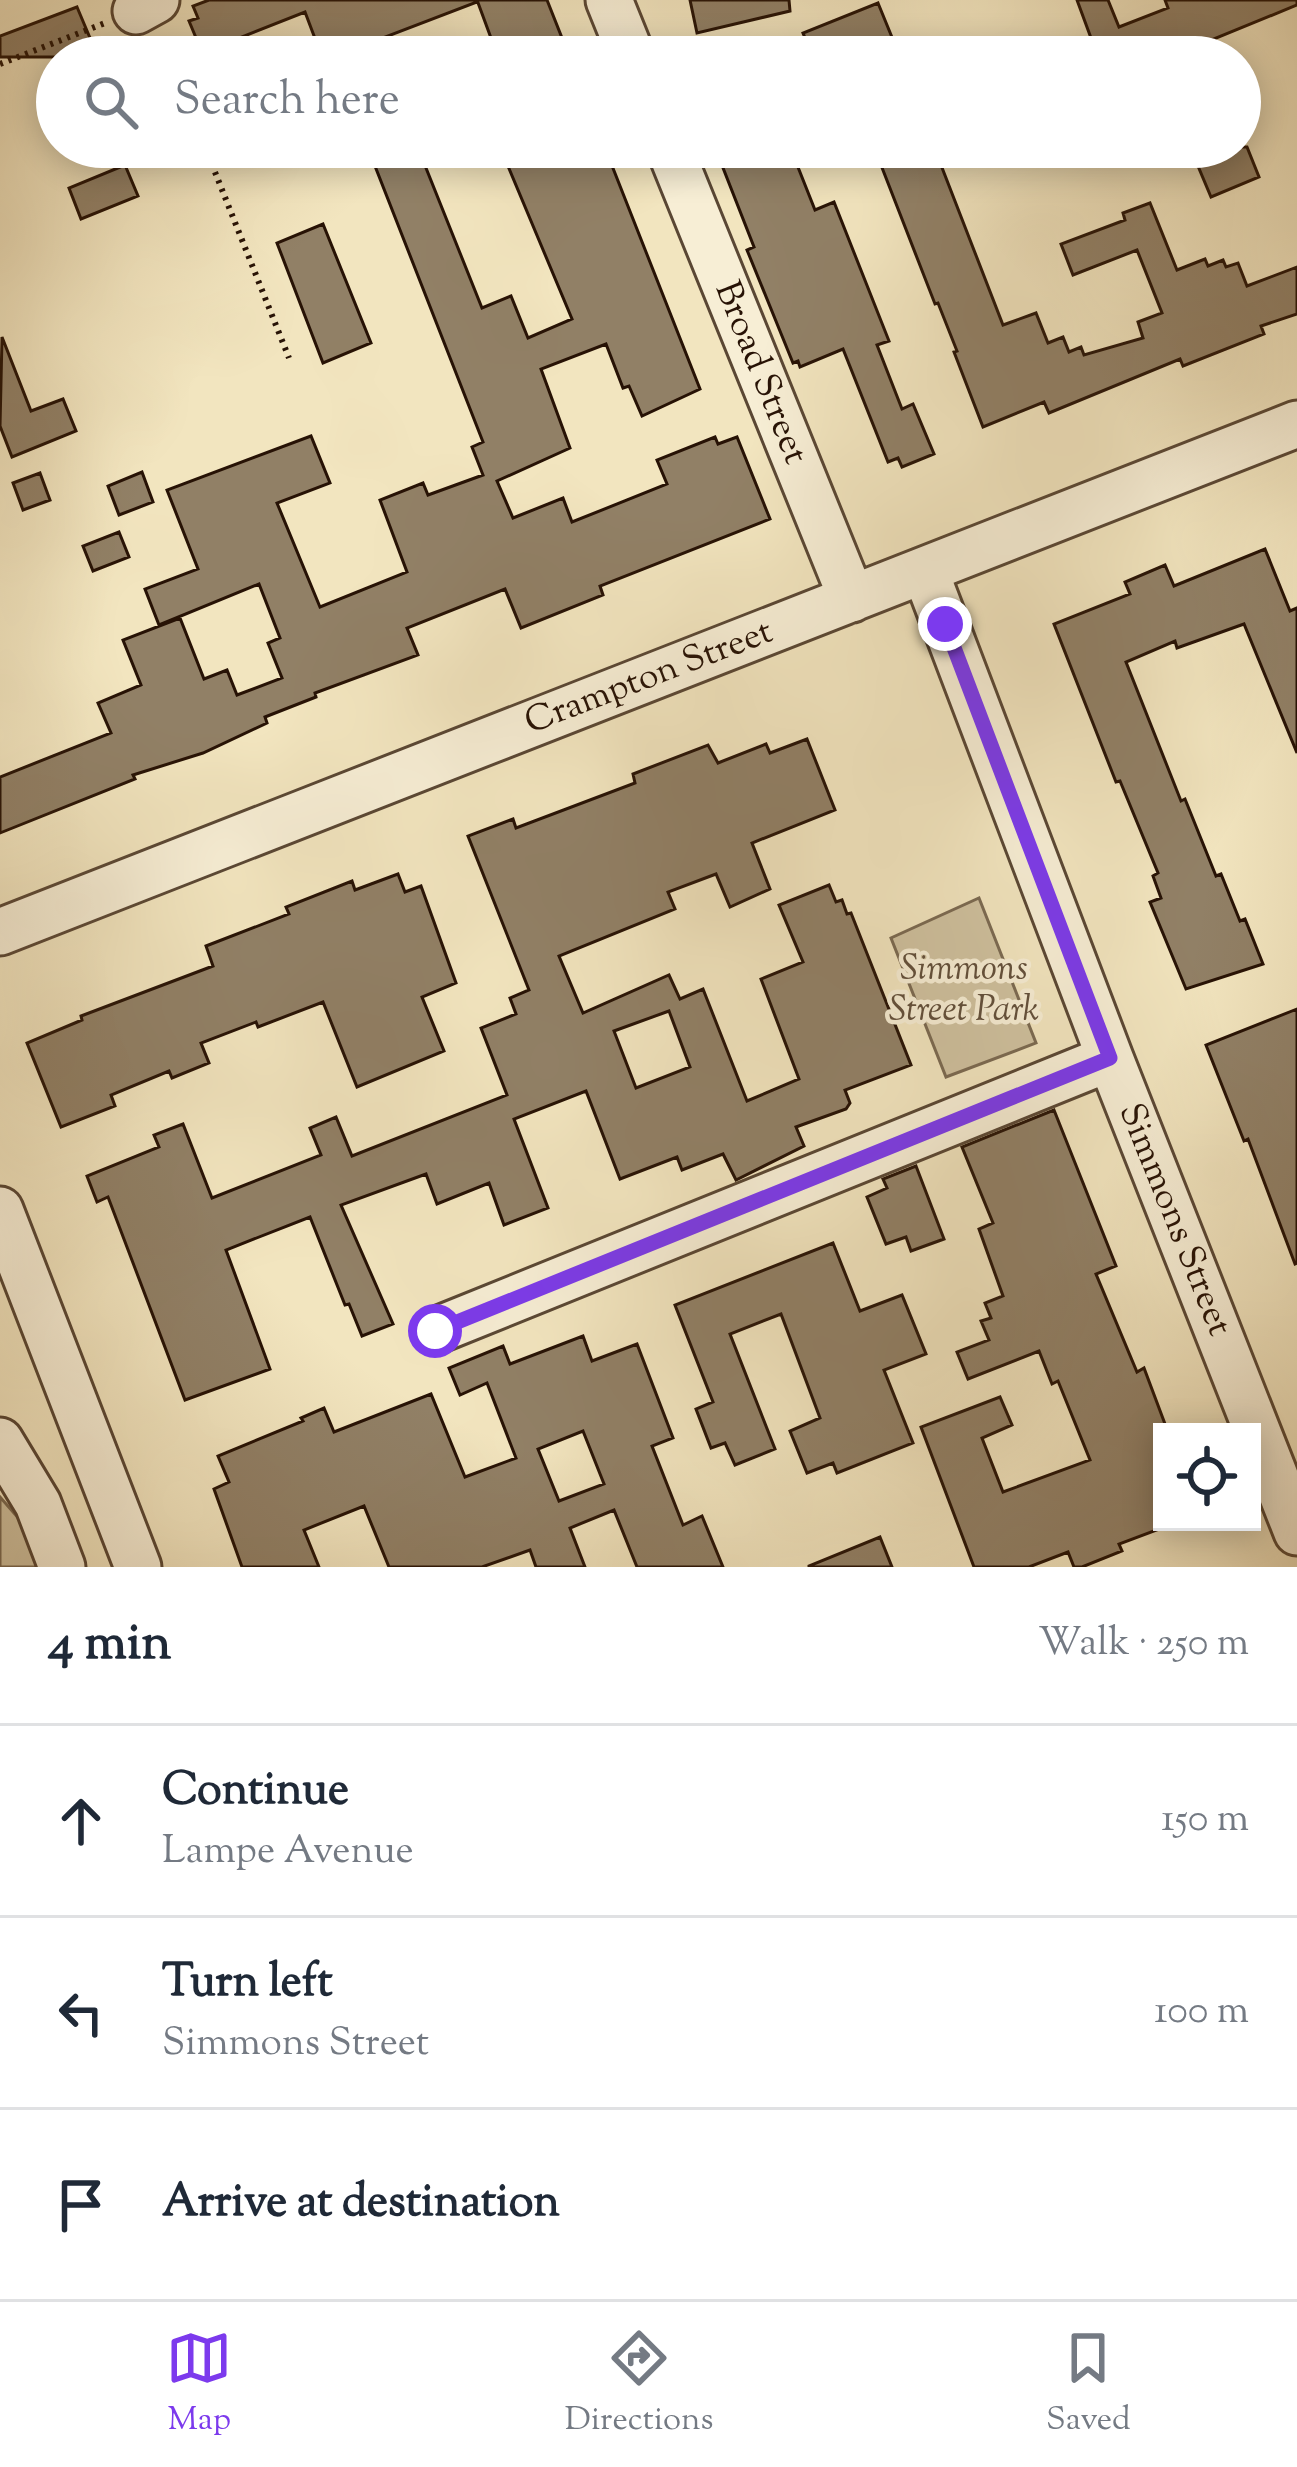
<!DOCTYPE html>
<html lang="en">
<head>
<meta charset="utf-8">
<style>
	:root { --surface:#fff; --page:#f2f2f3; --text:#1f2937; --muted:#747a83; --line:#e0e1e3; --accent:#7c3aed }
	body { margin:0; font-family:"Sorts Mill Goudy",serif; background:var(--page); color:var(--text) }
	.controls { position:absolute; right:36px; bottom:36px; display:grid; overflow:hidden; border-radius:0px; box-shadow:0 6px 30px #0003 }
	.controls button { width:108px; height:108px; display:grid; place-items:center; padding:0; border:0; border-bottom:3px solid var(--line); background:var(--surface); color:var(--text); font:60px sans-serif }
	.stop { position:absolute; width:36px; height:36px; margin:-27px; border:9px solid #7c3aed; border-radius:50%; background:#fff }
	.stop.end { background:#7c3aed; border-color:#fff; box-shadow:0 3px 12px #0008 }
	.list { margin:0; padding:0; list-style:none }
	h2 { display:flex; justify-content:space-between; align-items:center; height:156px; margin:0; padding:0 48px; font-size:51px }
	h2 small { font-size:39px; font-weight:400; color:var(--muted) }
	.list li { display:grid; grid-template-columns:78px 1fr auto; gap:36px; align-items:center; box-sizing:border-box; height:192px; padding:0 48px; border-top:3px solid var(--line) }
	.list b { display:block; font-size:45px; white-space:nowrap }
	.list p { margin:0; font-size:39px; white-space:nowrap; color:var(--muted) }
	.list em { font-size:39px; font-style:normal; color:var(--muted) }
	.icon { flex:none; width:66px; height:66px; fill:none; stroke:currentColor; stroke-width:2; stroke-linecap:round; stroke-linejoin:round }
	.map { position:relative; flex:none; width:1297px; height:1567px; overflow:hidden }
	.search { position:absolute; background:var(--surface); box-shadow:0 6px 30px #0003; left:36px; right:36px; top:36px; height:132px; display:flex; align-items:center; gap:30px; box-sizing:border-box; padding:0 42px; border-radius:66px; color:var(--muted); font-size:45px }
	.sheet { height:732px; background:var(--surface) }
	nav { display:flex; justify-content:space-around; align-items:center; box-sizing:border-box; height:168px; border-top:3px solid var(--line); background:var(--surface); font-size:33px; color:var(--muted) }
	nav a { display:grid; justify-items:center; gap:6px }
	nav .on { color:var(--accent) }
	.map>svg:first-child { display:block }
</style>
</head>
<body>
<div class="map">
<svg width="1297" height="1567" viewBox="0 0 1297 1567">
	<rect width="100%" height="100%" fill="#f2e5bf"/>
	<filter id="stains"><feTurbulence type="fractalNoise" baseFrequency=".00167" numOctaves="4"/><feColorMatrix values="0 0 0 0 .2 0 0 0 0 .09 0 0 0 0 .02 0 0 0 .5 -.17"/></filter>
	<radialGradient id="worn" r=".72"><stop offset=".6" stop-color="#630" stop-opacity="0"/><stop offset="1" stop-color="#630" stop-opacity=".3"/></radialGradient>
	<path fill="#cfc19f" stroke="#7b6a52" stroke-width="3" d="M 979,898 L 1036,1043 L 946,1077 L 891,938 Z
		M 0,1497 L 27,1528 L 48,1567 L 0,1567 Z"/>
	<path fill="#918066" stroke="#271205" stroke-width="3" fill-rule="evenodd" d="M 209,0 L 477,0 L 477,2 L 372,42 L 378,57 L 322,57 L 305,12 L 234,40 L 240,57 L 204,57 L 189,21 L 198,18 L 193,6 Z
		M 477,0 L 547,0 L 562,38 L 557,40 L 563,57 L 498,57 Z
		M 690,0 L 789,0 L 790,11 L 697,33 Z
		M 1077,0 L 1108,0 L 1119,27 L 1168,8 L 1165,0 L 1297,0 L 1297,5 L 1194,47 L 1198,57 L 1098,57 Z
		M 878,3 L 900,57 L 813,57 L 803,33 Z
		M 77,7 L 98,57 L 0,57 L 0,36 Z
		M 500,147 L 589,147 L 593,159 L 607,153 L 700,389 L 642,416 L 629,386 L 623,388 L 606,344 L 541,369 L 570,448 L 497,481 L 513,518 L 563,498 L 572,522 L 667,484 L 657,460 L 715,437 L 718,444 L 737,437 L 770,519 L 600,586 L 603,595 L 521,628 L 505,589 L 407,628 L 418,655 L 315,693 L 316,697 L 265,717 L 267,723 L 203,753 L 133,775 L 135,779 L 0,833 L 0,777 L 111,733 L 98,703 L 141,685 L 123,640 L 180,618 L 204,679 L 227,670 L 237,695 L 282,678 L 268,643 L 280,638 L 259,584 L 159,625 L 145,589 L 198,569 L 167,490 L 311,436 L 330,483 L 277,503 L 320,607 L 407,572 L 380,500 L 423,483 L 428,495 L 483,475 L 472,447 L 483,442 L 375,166 L 418,148 L 482,308 L 511,296 L 528,338 L 572,319 Z
		M 738,147 L 790,147 L 815,210 L 834,202 L 889,341 L 877,345 L 902,409 L 913,404 L 934,454 L 902,467 L 898,458 L 888,462 L 843,349 L 800,367 L 798,361 L 793,363 L 747,250 L 754,247 L 718,155 Z
		M 874,147 L 934,147 L 1003,325 L 1036,313 L 1048,343 L 1063,337 L 1069,352 L 1081,347 L 1084,355 L 1143,338 L 1138,322 L 1162,313 L 1137,250 L 1073,275 L 1061,244 L 1125,220 L 1123,213 L 1150,203 L 1177,270 L 1205,259 L 1208,266 L 1223,260 L 1226,267 L 1238,263 L 1247,286 L 1297,267 L 1297,314 L 1261,326 L 1264,334 L 1183,366 L 1180,359 L 1049,413 L 1044,402 L 983,427 L 954,352 L 957,351 L 938,303 L 935,304 Z
		M 1190,147 L 1247,147 L 1259,177 L 1211,197 Z
		M 125,165 L 138,196 L 81,219 L 69,188 Z
		M 323,224 L 371,343 L 323,363 L 277,243 Z
		M 2,337 L 31,411 L 63,399 L 76,431 L 12,457 L 0,426 Z
		M 142,472 L 153,502 L 119,515 L 108,486 Z
		M 40,473 L 50,500 L 23,510 L 13,483 Z
		M 119,532 L 129,557 L 93,571 L 83,546 Z
		M 1265,549 L 1290,611 L 1297,608 L 1297,753 L 1244,624 L 1177,648 L 1175,641 L 1126,662 L 1181,801 L 1185,799 L 1216,876 L 1221,874 L 1240,921 L 1245,919 L 1263,964 L 1186,989 L 1150,902 L 1161,898 L 1153,876 L 1158,873 L 1120,781 L 1116,782 L 1054,624 L 1130,594 L 1125,582 L 1165,565 L 1174,586 Z
		M 807,739 L 835,810 L 752,843 L 770,889 L 730,907 L 716,874 L 668,892 L 675,909 L 559,956 L 583,1013 L 669,975 L 680,999 L 703,989 L 747,1101 L 799,1079 L 761,979 L 803,962 L 779,905 L 829,885 L 836,902 L 842,900 L 847,914 L 851,913 L 911,1065 L 845,1090 L 850,1103 L 846,1109 L 796,1127 L 804,1146 L 736,1180 L 723,1154 L 682,1170 L 677,1157 L 620,1179 L 586,1091 L 514,1119 L 548,1208 L 504,1225 L 489,1183 L 437,1204 L 426,1174 L 341,1205 L 393,1324 L 362,1336 L 349,1304 L 345,1305 L 310,1217 L 226,1250 L 270,1369 L 185,1400 L 108,1197 L 97,1202 L 87,1176 L 159,1147 L 154,1135 L 183,1124 L 212,1198 L 321,1155 L 310,1128 L 336,1117 L 352,1156 L 507,1095 L 481,1028 L 516,1014 L 510,998 L 529,990 L 468,836 L 513,819 L 516,828 L 635,783 L 633,774 L 708,745 L 718,763 L 766,744 L 770,753 ZM 669,1011 L 690,1067 L 636,1088 L 614,1031 Z
		M 398,874 L 405,892 L 421,886 L 456,983 L 422,997 L 444,1051 L 357,1087 L 323,1002 L 258,1027 L 256,1022 L 201,1043 L 209,1063 L 172,1078 L 169,1071 L 111,1095 L 115,1106 L 61,1127 L 27,1043 L 82,1020 L 81,1016 L 213,966 L 206,946 L 289,914 L 286,907 L 352,881 L 355,890 Z
		M 1297,1009 L 1297,1263 L 1295,1264 L 1248,1139 L 1244,1141 L 1206,1045 Z
		M 1054,1110 L 1116,1266 L 1096,1274 L 1137,1372 L 1144,1368 L 1168,1432 L 1162,1432 L 1162,1528 L 1119,1544 L 1122,1551 L 1082,1567 L 1074,1567 L 1068,1552 L 1029,1567 L 974,1567 L 921,1427 L 1000,1397 L 1012,1425 L 982,1438 L 1003,1492 L 1090,1460 L 1058,1381 L 1052,1384 L 1039,1351 L 968,1379 L 957,1352 L 989,1340 L 981,1321 L 991,1318 L 985,1303 L 1003,1296 L 979,1229 L 993,1223 L 962,1147 Z
		M 916,1166 L 944,1239 L 911,1251 L 906,1237 L 886,1244 L 867,1197 L 887,1188 L 883,1179 Z
		M 833,1243 L 860,1311 L 902,1295 L 926,1354 L 884,1370 L 913,1443 L 837,1473 L 833,1463 L 807,1473 L 790,1431 L 820,1418 L 781,1314 L 730,1334 L 775,1449 L 735,1465 L 725,1443 L 711,1448 L 696,1409 L 713,1402 L 675,1305 Z
		M 583,1336 L 592,1361 L 637,1344 L 673,1438 L 652,1446 L 683,1525 L 702,1516 L 723,1567 L 637,1567 L 614,1510 L 570,1528 L 585,1567 L 536,1567 L 530,1550 L 482,1567 L 389,1567 L 364,1506 L 304,1530 L 319,1567 L 242,1567 L 214,1489 L 229,1482 L 218,1456 L 303,1421 L 301,1418 L 324,1408 L 334,1432 L 431,1394 L 465,1477 L 516,1458 L 487,1383 L 460,1395 L 449,1368 L 503,1346 L 510,1364 ZM 583,1431 L 604,1484 L 559,1501 L 538,1449 Z
		M 880,1537 L 892,1567 L 809,1567 L 809,1566 Z"/>
	<g fill="none" stroke-linecap="round" stroke-linejoin="round">
		<g stroke="#5a4734" stroke-width="51">
			<path id="minor" d="M 609,0 L 632,57
				M 136,11 L 156,0
				M 669,147 L 852,599
				M 925,571 L 1110,1058 L 1297,1532
				M 0,932 L 1297,424
				M 0,1210 L 138,1567
				M 435,1331 L 1110,1058
				M 0,1441 L 38,1504 L 62,1567"/>
		</g>
		<path stroke="#271205" stroke-width="6" stroke-dasharray="3 6" stroke-linecap="butt" d="M 0,64 L 105,23
			M 205,147 L 289,358"/>
		<use href="#minor" stroke="#f7eed5" stroke-width="45"/>
	</g>
	<g fill="none" stroke-linecap="round" stroke-linejoin="round">
		<path stroke="#7c3aed" stroke-width="15" d="M 435,1331 L 1110,1058 L 945,624"/>
	</g>
	<g text-anchor="middle" dominant-baseline="central" stroke-width="9" stroke-linejoin="round" paint-order="stroke">
		<g font-size="36" fill="#271205" stroke="#f7eed5">
			<text transform="translate(760 373) rotate(68)">Broad Street</text>
			<text transform="translate(649 678) rotate(-21)">Crampton Street</text>
			<text transform="translate(1174 1220) rotate(68)">Simmons Street</text>
		</g>
		<g font-size="36" font-style="italic" fill="#624f3b" stroke="#f7eed5">
			<text x="964" y="970">Simmons<tspan x="964" dy="41">Street Park</tspan></text>
		</g>
	</g>
	<rect width="100%" height="100%" filter="url(#stains)"/>
	<rect width="100%" height="100%" fill="url(#worn)"/>
</svg>
<div class="controls">
<button><svg class="icon" aria-label="locate" viewBox="0 0 24 24"><circle cx="12" cy="12" r="6"/><path d="M12 2v4M12 18v4M2 12h4M18 12h4"/></svg></button>
</div>
<div class="stop" style="left:435px;top:1331px"></div>
<div class="stop end" style="left:945px;top:624px"></div>
<div class="search"><svg class="icon" aria-label="search" viewBox="0 0 24 24"><circle cx="10" cy="10" r="6"/><path d="M15 15l6 6"/></svg>Search here</div>
</div>
<section class="sheet">
<h2>4 min<small>Walk · 250 m</small></h2>
<ul class="list">
<li><svg class="icon" aria-label="ahead" viewBox="0 0 24 24"><path d="M12 20V5M6 11l6-6 6 6"/></svg><div><b>Continue</b><p>Lampe Avenue</p></div><em>150 m</em></li>
<li><svg class="icon" aria-label="left" viewBox="0 0 24 24"><path d="M17 20v-9H6M10 6l-5 5 5 5"/></svg><div><b>Turn left</b><p>Simmons Street</p></div><em>100 m</em></li>
<li><svg class="icon" aria-label="arrive" viewBox="0 0 24 24"><path d="M6 21V4h12l-3 4 3 4H6"/></svg><div><b>Arrive at destination</b></div></li>
</ul>
</section>
<nav>
<a class="on"><svg class="icon" aria-label="map" viewBox="0 0 24 24"><path d="M3 6l6-2 6 2 6-2v14l-6 2-6-2-6 2zM9 4v14M15 6v14"/></svg>Map</a>
<a><svg class="icon" aria-label="directions" viewBox="0 0 24 24"><path d="M12 3l9 9-9 9-9-9zM9 14v-3h6M13 9l2 2-2 2"/></svg>Directions</a>
<a><svg class="icon" aria-label="saved" viewBox="0 0 24 24"><path d="M7 4h10v16l-5-4-5 4z"/></svg>Saved</a>
</nav>
</body>
</html>
